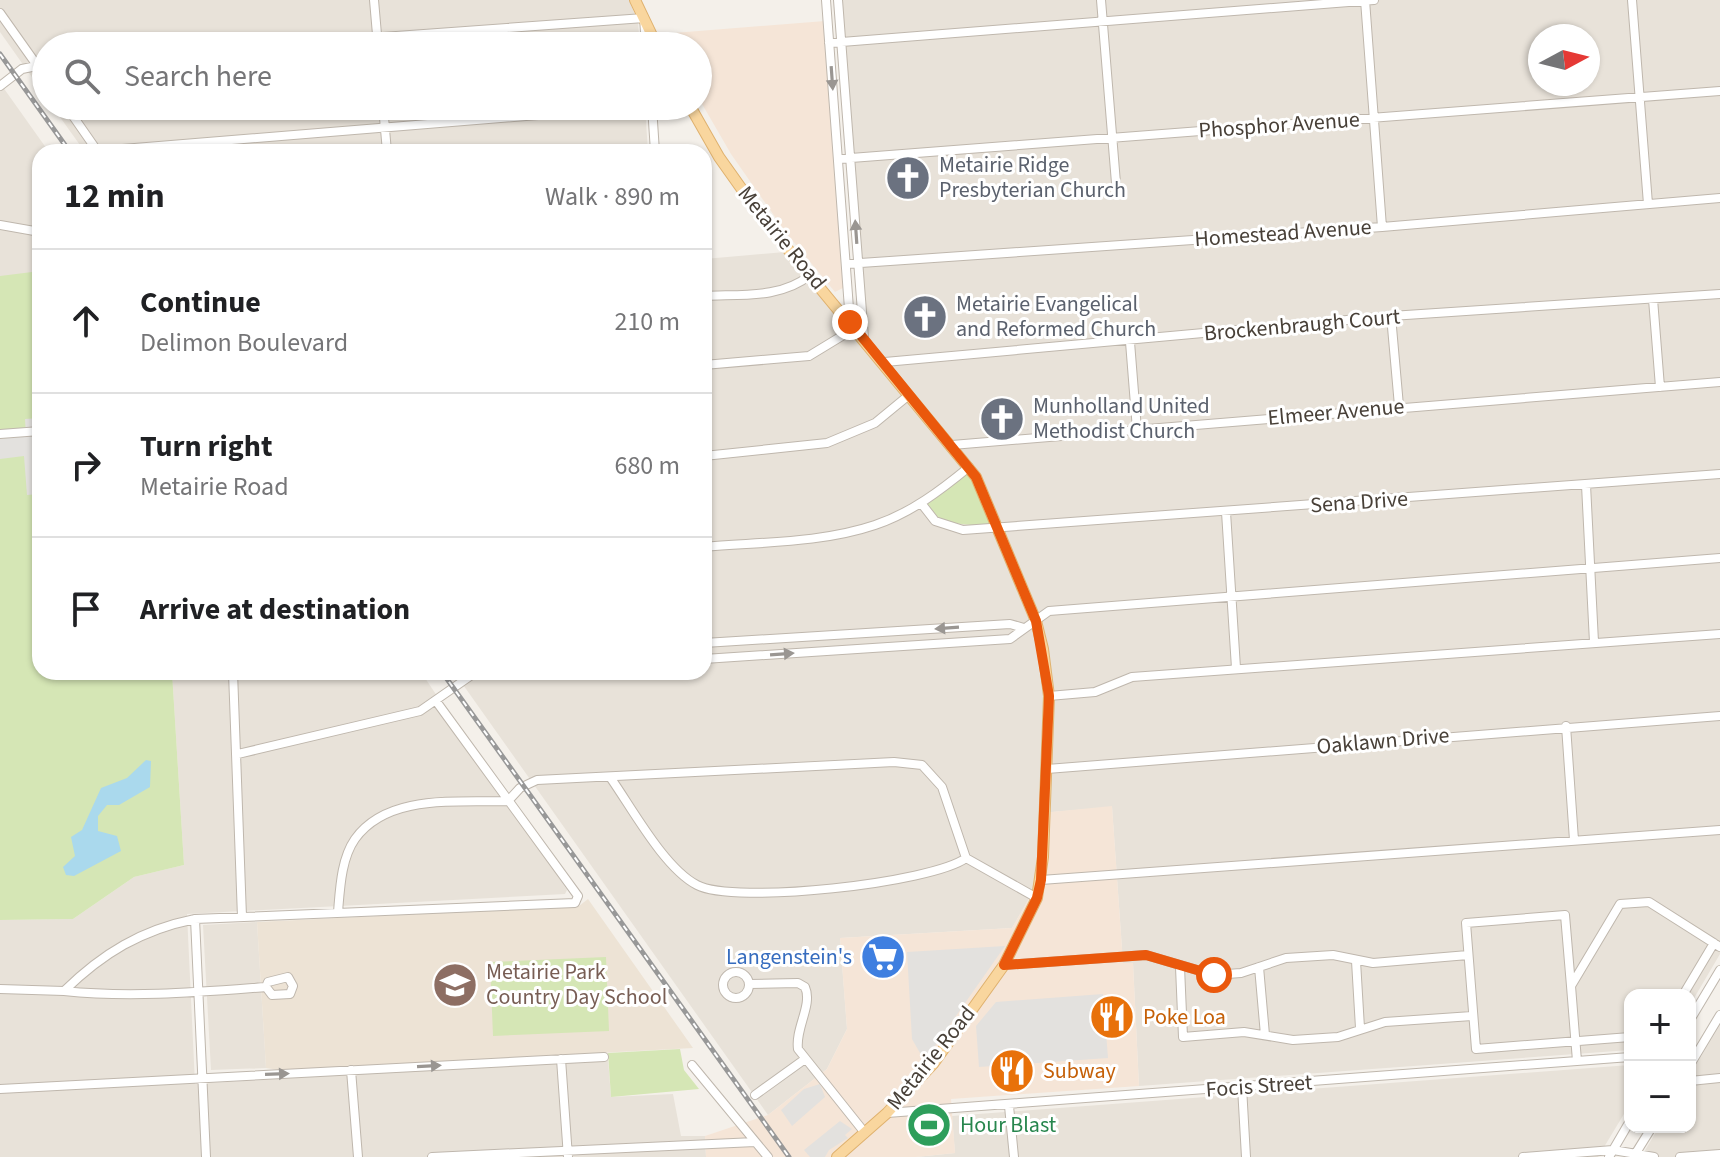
<!DOCTYPE html>
<html lang="en">
<head>
<meta charset="utf-8">
<style>
	:root { --surface:#fff; --page:#f6f6f6; --text:#202124; --muted:#757577; --line:#e0e0e0 }
	body { margin:0; font-family:"Source Sans 3",sans-serif; background:var(--page); color:var(--text) }
	.controls { position:absolute; right:24px; bottom:24px; display:grid; overflow:hidden; border-radius:16px; box-shadow:0 2px 6px #0004 }
	.controls button { width:72px; height:72px; display:grid; place-items:center; padding:0; border:0; border-bottom:2px solid var(--line); background:var(--surface); color:var(--text); font:40px sans-serif }
	.compass { position:absolute; left:1528px; top:24px; width:72px; height:72px; border-radius:50%; background:var(--surface); box-shadow:0 2px 6px #0004; rotate:83deg }
	.stop { position:absolute; width:24px; height:24px; margin:-18px; border:6px solid #ea580c; border-radius:50%; background:#fff }
	.stop.end { background:#ea580c; border-color:#fff; box-shadow:0 2px 8px #0008 }
	.list { margin:0; padding:0; list-style:none }
	h2 { display:flex; justify-content:space-between; align-items:center; height:104px; margin:0; padding:0 32px; font-size:34px }
	h2 small { font-size:26px; font-weight:400; color:var(--muted) }
	.list li { display:grid; grid-template-columns:52px 1fr auto; gap:24px; align-items:center; box-sizing:border-box; height:144px; padding:0 32px; border-top:2px solid var(--line) }
	.list b { display:block; font-size:30px; white-space:nowrap }
	.list p { margin:0; font-size:26px; white-space:nowrap; color:var(--muted) }
	.list em { font-size:26px; font-style:normal; color:var(--muted) }
	.icon { flex:none; width:44px; height:44px; fill:none; stroke:currentColor; stroke-width:2; stroke-linecap:round; stroke-linejoin:round }
	.map { position:relative; flex:none; width:1720px; height:1157px; overflow:hidden }
	.search { position:absolute; background:var(--surface); box-shadow:0 2px 6px #0004; left:32px; top:32px; width:680px; height:88px; display:flex; align-items:center; gap:20px; box-sizing:border-box; padding:0 28px; border-radius:44px; color:var(--muted); font-size:30px }
	.panel { position:absolute; background:var(--surface); box-shadow:0 2px 6px #0004; left:32px; top:144px; width:680px; height:536px; border-radius:24px }
	.map>svg:first-child { display:block }
</style>
</head>
<body>
<div class="map">
<svg width="1720" height="1157" viewBox="0 0 1720 1157">
	<rect width="100%" height="100%" fill="#f4f0ea"/>
	<path fill="#e8e2d9" fill-rule="evenodd" d="M 0,0 L 629,0 L 638,22 L 640,46 L 46,46 L 46,97 L 0,32 Z
		M 842,0 L 1720,0 L 1720,954 L 1690,1005 L 1690,995 L 1630,995 L 1630,1050 L 1139,1086 L 1133,963 L 1123,963 L 1112,807 L 1041,813 L 1034,890 L 1012,928 L 840,938 L 847,1029 L 827,1069 L 768,1115 L 454,672 L 704,672 L 704,259 L 785,252 L 869,353 ZM 1540,36 L 1588,36 L 1588,84 L 1540,84 Z
		M 0,83 L 49,152 L 40,152 L 40,275 L 0,279 Z
		M 52,106 L 645,106 L 648,152 L 85,152 Z
		M 172,672 L 421,672 L 567,890 L 565,894 L 187,914 L 195,1084 L 608,1059 L 611,1097 L 673,1094 L 681,1136 L 705,1136 L 706,1157 L 0,1157 L 0,920 L 73,919 L 134,877 L 184,865 Z
		M 257,922 L 266,1068 L 211,1070 L 203,925 Z
		M 1720,1025 L 1720,1157 L 1641,1157 L 1659,1127 L 1690,1127 L 1690,1075 Z
		M 1630,1065 L 1630,1104 L 1598,1157 L 916,1157 L 955,1153 L 952,1116 Z"/>
	<path fill="#f5e5d7" d="M 825,21 L 845,287 L 835,292 L 787,234 L 731,154 L 698,97 L 698,46 L 668,46 L 661,34 Z
		M 1112,806 L 1123,963 L 1133,963 L 1139,1086 L 951,1099 L 955,1153 L 916,1157 L 706,1157 L 705,1136 L 768,1115 L 827,1069 L 847,1029 L 840,938 L 1012,928 L 1034,890 L 1041,813 Z"/>
	<path fill="#ede3d5" d="M 588,899 L 693,1048 L 279,1070 L 266,1068 L 257,922 L 579,906 Z"/>
	<path fill="#d5e6b5" d="M 40,271 L 40,672 L 172,672 L 184,865 L 134,877 L 73,919 L 0,920 L 0,276 Z
		M 969,467 L 998,528 L 935,521 L 921,503 Z
		M 606,957 L 609,1031 L 493,1036 L 490,962 Z
		M 680,1049 L 684,1070 L 699,1089 L 611,1097 L 608,1053 Z"/>
	<path fill="#e3e1de" d="M 40,418 L 40,494 L 27,495 L 24,456 L 0,459 L 0,438 L 26,436 L 25,419 Z
		M 1005,946 L 930,1053 L 920,1053 L 912,1039 L 907,952 Z
		M 1103,994 L 1108,1058 L 979,1067 L 976,1026 L 996,1002 Z
		M 820,1084 L 825,1097 L 792,1126 L 781,1110 L 804,1089 Z
		M 840,1121 L 852,1129 L 845,1135 L 848,1138 L 829,1150 L 825,1157 L 810,1157 L 804,1150 Z"/>
	<path fill="#aad9ed" d="M 146,760 L 151,761 L 150,787 L 119,805 L 107,805 L 98,816 L 98,831 L 117,836 L 121,851 L 74,876 L 66,875 L 63,867 L 75,856 L 71,837 L 82,830 L 101,788 L 127,778 Z"/>
	<g fill="none" stroke-linecap="round" stroke-linejoin="round">
		<g stroke="#bfb7ad" stroke-width="10">
			<path id="minor" d="M 374,0 L 378,46
				M 826,0 L 850,322
				M 838,0 L 864,338
				M 1101,0 L 1116,183
				M 1365,0 L 1382,227
				M 1632,0 L 1648,204
				M 0,13 L 46,78
				M 829,43 L 1374,0
				M 258,46 L 644,18 L 646,46
				M 0,86 L 22,69 L 46,64
				M 66,106 L 98,152
				M 383,106 L 387,152
				M 652,106 L 655,152
				M 98,151 L 647,106
				M 838,159 L 1720,91
				M 0,225 L 40,232
				M 846,264 L 1382,227 L 1720,198
				M 704,296 C 740,294 781,299 810,275
				M 1653,299 L 1660,387
				M 1391,316 L 1399,406
				M 1130,342 L 1137,430
				M 885,362 L 1391,316 L 1720,294
				M 704,365 L 809,356 L 855,328
				M 0,434 L 40,431
				M 952,445 L 1720,382
				M 704,456 L 827,443 L 875,423 L 909,395
				M 1586,485 L 1594,642
				M 921,503 L 935,521 L 963,530 L 1720,474
				M 1226,512 L 1236,668
				M 704,547 C 760,542 822,543 875,525 C 911,513 941,490 969,467
				M 704,643 L 1010,624 L 1024,628
				M 704,659 L 1010,639 L 1049,611 L 1720,558
				M 233,672 L 242,917
				M 1049,696 L 1095,692 L 1132,677 L 1720,634
				M 1566,726 L 1574,840
				M 238,754 L 420,711 L 476,672
				M 1047,769 L 1720,716
				M 610,777 C 632,808 664,868 697,885 C 734,905 932,883 966,858
				M 966,858 L 1037,898
				M 1041,880 L 1720,830
				M 338,912 C 340,889 341,859 355,839 C 388,793 459,803 508,801 L 520,788 L 537,780 L 894,762 L 922,765 L 942,787 L 966,858
				M 195,919 L 206,1157
				M 1356,961 L 1360,1028
				M 1004,965 L 1146,955 L 1214,975 L 1241,973 L 1286,958 L 1333,955 L 1373,963 L 1468,955
				M 1180,967 L 1183,1037 L 1244,1032 L 1293,1040 L 1338,1037 L 1385,1022 L 1472,1016
				M 1259,967 L 1265,1035
				M723 985a13 13 0 1 1 26 0a13 13 0 1 1-26 0Z
				M 749,984 L 798,983 L 805,987 C 813,1005 795,1028 798,1049 L 865,1133
				M 1571,986 L 1565,915 L 1466,923 L 1476,1049 L 1630,1037
				M 0,989 L 64,991 C 103,953 141,930 195,919 L 575,903 L 578,896 L 436,701
				M 64,991 C 131,998 199,992 266,987 L 268,982 L 288,977 L 293,986 L 290,994 L 272,995 L 266,987
				M 1683,995 L 1714,943
				M 1690,1020 L 1720,970
				M 561,1059 L 568,1157
				M 1577,1061 L 1571,986 L 1620,904 L 1649,902 L 1720,947
				M 692,1065 L 768,1157
				M 1690,1065 L 1720,1015
				M 351,1070 L 358,1157
				M 1690,1081 L 1720,1078
				M 1242,1087 L 1246,1157
				M 0,1089 L 604,1057
				M 755,1095 L 805,1059
				M 1009,1106 L 1014,1157
				M 887,1113 L 1630,1057
				M 1634,1156 L 1652,1127
				M 432,1157 L 755,1142
				M 1523,1157 L 1613,1150 L 1654,1157
				M 1609,1157 L 1630,1121
				M 1680,1157 L 1720,1154"/>
		</g>
		<g stroke="#dfb16e" stroke-width="12">
			<path id="major" d="M 635,0 L 657,46
				M 690,106 L 719,157 L 763,219 L 976,477 L 1036,621 L 1043,649 L 1049,696 L 1043,857 L 1037,898 L 1004,965 L 933,1064 L 887,1113 L 837,1157"/>
		</g>
		<use href="#minor" stroke="#fff" stroke-width="8"/>
		<use href="#major" stroke="#f9d69e" stroke-width="10"/>
		<g stroke="#989898" stroke-width="5">
			<path id="rail" d="M 0,54 L 70,152
				M 442,672 L 789,1157"/>
		</g>
		<use href="#rail" stroke="#fff" stroke-width="2" stroke-dasharray="6" stroke-linecap="butt"/>
	</g>
	<defs><path id="oneway-solid" d="M-6-.8H1V-3.2L6.5 0L1 3.2V.8H-6Z" transform="scale(2)"/></defs>
	<g fill="#9a9692">
		<use href="#oneway-solid" transform="translate(832 78) rotate(86)"/>
		<use href="#oneway-solid" transform="translate(856 232) rotate(-94)"/>
		<use href="#oneway-solid" transform="translate(947 628) rotate(176)"/>
		<use href="#oneway-solid" transform="translate(782 654) rotate(-4)"/>
		<use href="#oneway-solid" transform="translate(429 1066) rotate(-3)"/>
		<use href="#oneway-solid" transform="translate(277 1074) rotate(-2)"/>
	</g>
	<g fill="none" stroke-linecap="round" stroke-linejoin="round">
		<path stroke="#ea580c" stroke-width="10" d="M 850,322 L 976,477 L 1036,621 L 1049,696 L 1041,880 L 1037,898 L 1004,965 L 1146,955 L 1214,975"/>
	</g>
	<defs>
		<g id="church-disc" transform="scale(2.3)"><circle r="9.5" fill="#6b7280" stroke="#fff"/><path d="M-1.2-6h2.4v3.5h3.3v2.4h-3.3V6h-2.4V-.1h-3.3v-2.4h3.3Z" fill="#fff"/></g>
		<g id="supermarket-disc" transform="scale(2.3)"><circle r="9.5" fill="#3f7fe0" stroke="#fff"/><path d="M-6-5.5h2.5l.6 2H6L4.5 2H-2.5L-4.4-4H-6ZM-1.5 3.2a1.3 1.3 0 1 0 .1 0ZM3 3.2a1.3 1.3 0 1 0 .1 0Z" fill="#fff"/></g>
		<g id="school-disc" transform="scale(2.3)"><circle r="9.5" fill="#8d6e63" stroke="#fff"/><path d="M0-5L7-2L0 1L-7-2ZM-4 1L0 2.5L4 1V4Q0 6-4 4Z" fill="#fff"/></g>
		<g id="restaurant-disc" transform="scale(2.3)"><circle r="9.5" fill="#e8710a" stroke="#fff"/><path d="M-5-6h1v4h1v-4h1v4h1v-4h1v5L-1.5 .5V6h-2V.5L-5-1ZM5-6V6H3V1.5H1.5Q1.5-4 5-6Z" fill="#fff"/></g>
		<g id="stadium-disc" transform="scale(2.3)"><circle r="9.5" fill="#2e9e5b" stroke="#fff"/><path d="M0-5a6.5 5 0 1 0 0 10a6.5 5 0 1 0 0-10ZM-3.5-1.8h7v3.6h-7Z" fill="#fff"/></g>
	</defs>
	<g fill-rule="evenodd">
		<use href="#church-disc" x="908" y="178"/>
		<use href="#church-disc" x="925" y="317"/>
		<use href="#church-disc" x="1002" y="419"/>
		<use href="#supermarket-disc" x="883" y="957"/>
		<use href="#school-disc" x="455" y="985"/>
		<use href="#restaurant-disc" x="1112" y="1017"/>
		<use href="#restaurant-disc" x="1012" y="1071"/>
		<use href="#stadium-disc" x="929" y="1125"/>
	</g>
	<g text-anchor="middle" dominant-baseline="central" stroke-width="6" stroke-linejoin="round" paint-order="stroke">
		<g font-size="22" fill="#484038" stroke="#fff">
			<text transform="translate(1279 125) rotate(-4)">Phosphor Avenue</text>
			<text transform="translate(1283 233) rotate(-4)">Homestead Avenue</text>
			<text transform="translate(782 238) rotate(51)">Metairie Road</text>
			<text transform="translate(1302 325) rotate(-5)">Brockenbraugh Court</text>
			<text transform="translate(1336 412) rotate(-5)">Elmeer Avenue</text>
			<text transform="translate(1359 502) rotate(-4)">Sena Drive</text>
			<text transform="translate(1383 741) rotate(-5)">Oaklawn Drive</text>
			<text transform="translate(931 1058) rotate(-51)">Metairie Road</text>
			<text transform="translate(1259 1086) rotate(-4)">Focis Street</text>
		</g>
		<g font-size="22" fill="#5b616d" stroke="#fff" text-anchor="start">
			<text x="939" y="165">Metairie Ridge<tspan x="939" dy="25">Presbyterian Church</tspan></text>
			<text x="956" y="304">Metairie Evangelical<tspan x="956" dy="25">and Reformed Church</tspan></text>
			<text x="1033" y="406">Munholland United<tspan x="1033" dy="25">Methodist Church</tspan></text>
		</g>
		<g font-size="22" fill="#366cbe" stroke="#fff" text-anchor="end">
			<text x="852" y="957">Langenstein's</text>
		</g>
		<g font-size="22" fill="#785e54" stroke="#fff" text-anchor="start">
			<text x="486" y="972">Metairie Park<tspan x="486" dy="25">Country Day School</tspan></text>
		</g>
		<g font-size="22" fill="#c56008" stroke="#fff" text-anchor="start">
			<text x="1143" y="1017">Poke Loa</text>
			<text x="1043" y="1071">Subway</text>
		</g>
		<g font-size="22" fill="#27864d" stroke="#fff" text-anchor="start">
			<text x="960" y="1125">Hour Blast</text>
		</g>
	</g>
</svg>
<div class="controls">
<button>+</button>
<button>−</button>
</div>
<svg class="compass" viewBox="-18 -18 36 36"><path d="M0-13l5 13h-10z" fill="#e53935"/><path d="M0 13l5-13h-10z" fill="#757577"/></svg>
<div class="stop" style="left:1214px;top:975px"></div>
<div class="stop end" style="left:850px;top:322px"></div>
<div class="search"><svg class="icon" aria-label="search" viewBox="0 0 24 24"><circle cx="10" cy="10" r="6"/><path d="M15 15l6 6"/></svg>Search here</div>
<section class="panel">
<h2>12 min<small>Walk · 890 m</small></h2>
<ul class="list">
<li><svg class="icon" aria-label="ahead" viewBox="0 0 24 24"><path d="M12 20V5M6 11l6-6 6 6"/></svg><div><b>Continue</b><p>Delimon Boulevard</p></div><em>210 m</em></li>
<li><svg class="icon" aria-label="right" viewBox="0 0 24 24"><path d="M7 20v-9h11M14 6l5 5-5 5"/></svg><div><b>Turn right</b><p>Metairie Road</p></div><em>680 m</em></li>
<li><svg class="icon" aria-label="arrive" viewBox="0 0 24 24"><path d="M6 21V4h12l-3 4 3 4H6"/></svg><div><b>Arrive at destination</b></div></li>
</ul>
</section>
</div>
</body>
</html>
